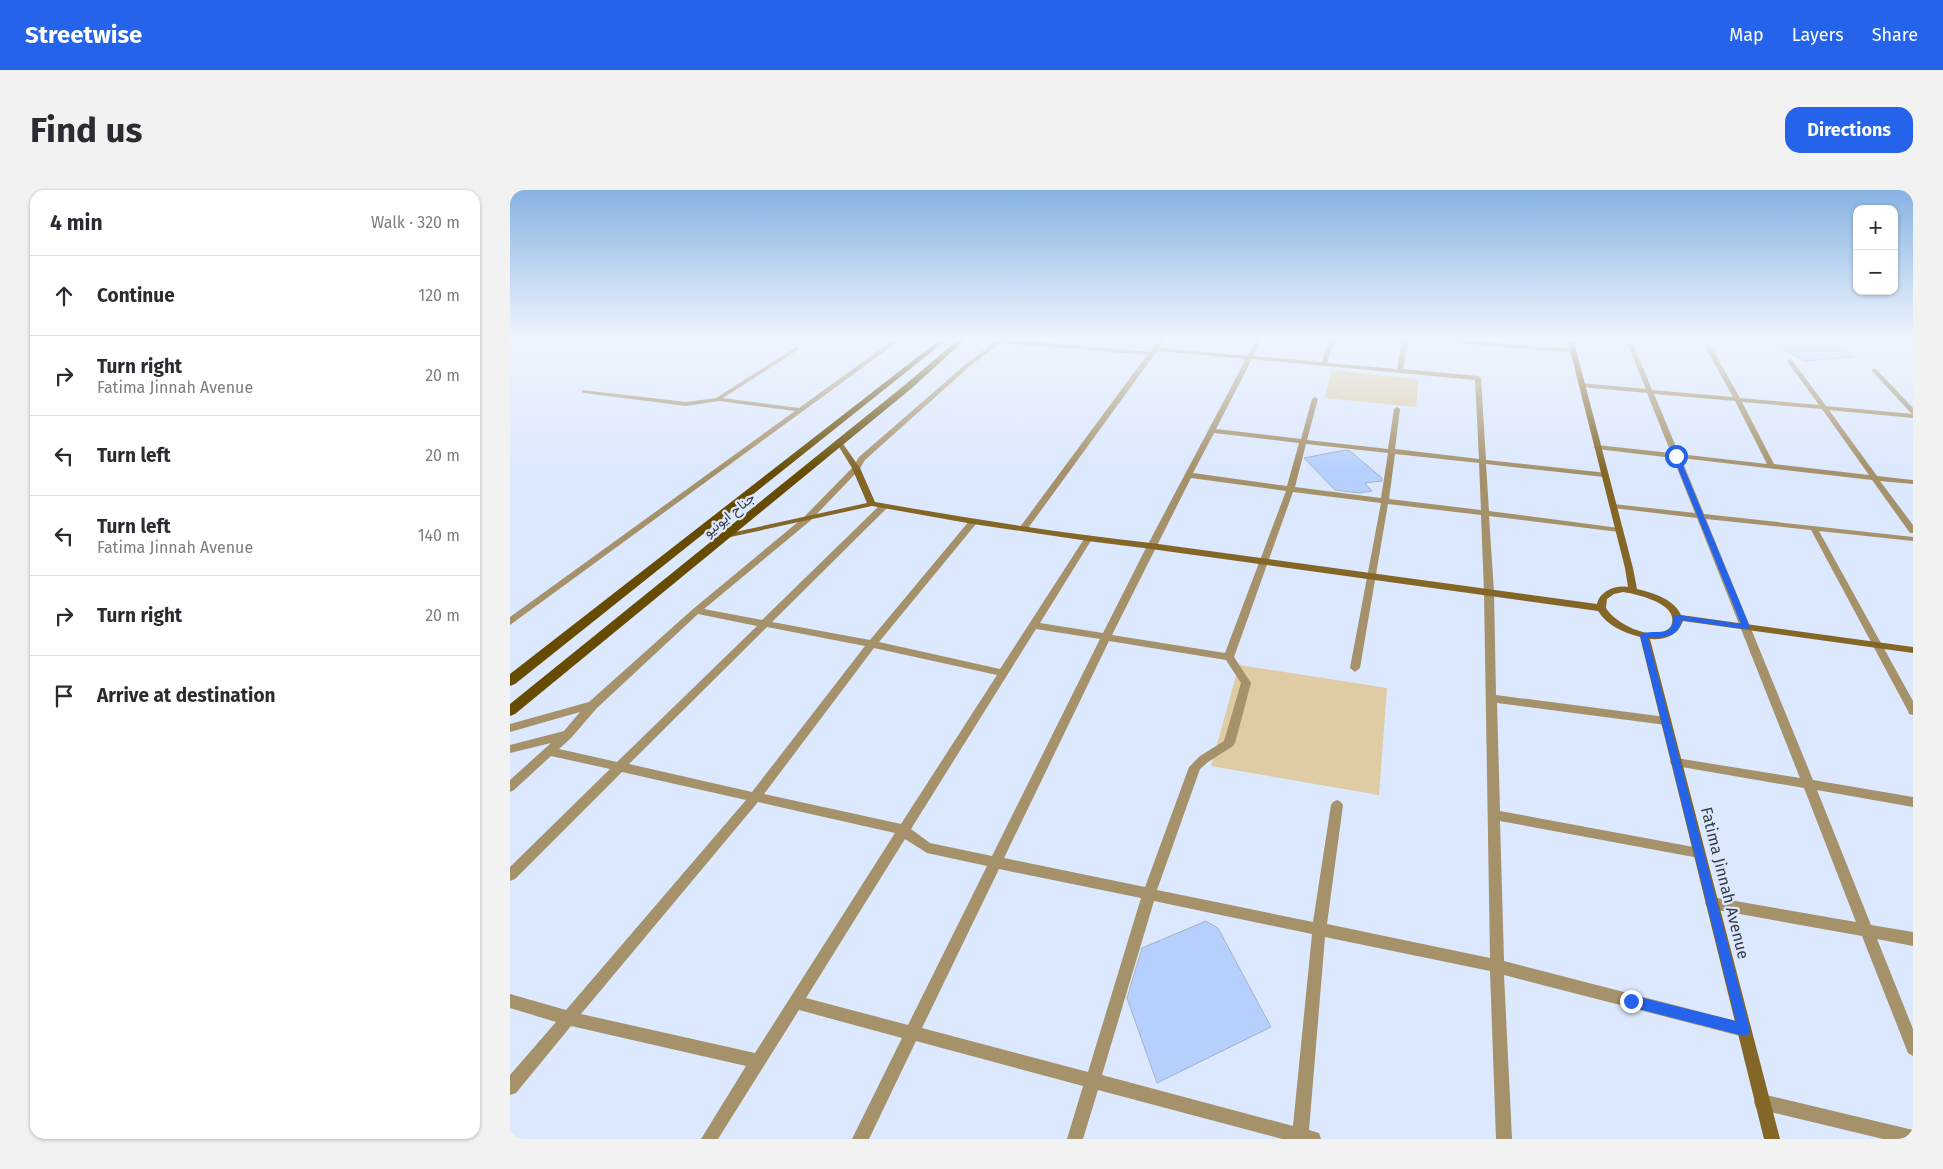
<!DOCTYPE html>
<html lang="en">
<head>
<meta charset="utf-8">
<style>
	:root { --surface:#fff; --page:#f2f2f3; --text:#2b2b33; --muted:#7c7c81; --line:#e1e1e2; --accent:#2563eb }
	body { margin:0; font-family:"Fira Sans",Vazirmatn,sans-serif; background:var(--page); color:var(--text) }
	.controls { position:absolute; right:15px; top:15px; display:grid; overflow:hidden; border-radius:10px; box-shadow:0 1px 4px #0004 }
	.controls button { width:45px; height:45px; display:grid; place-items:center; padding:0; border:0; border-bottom:1px solid var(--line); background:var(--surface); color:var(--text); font:25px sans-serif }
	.stop { position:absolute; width:15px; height:15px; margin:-11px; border:4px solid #2563eb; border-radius:50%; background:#fff }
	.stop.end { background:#2563eb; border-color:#fff; box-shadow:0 1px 5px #0008 }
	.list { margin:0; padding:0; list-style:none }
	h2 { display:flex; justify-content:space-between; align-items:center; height:65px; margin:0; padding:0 20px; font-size:21px }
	h2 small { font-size:16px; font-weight:400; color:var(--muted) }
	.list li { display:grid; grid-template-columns:32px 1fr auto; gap:15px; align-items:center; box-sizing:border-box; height:80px; padding:0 20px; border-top:1px solid var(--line) }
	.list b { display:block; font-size:19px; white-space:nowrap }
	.list p { margin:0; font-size:16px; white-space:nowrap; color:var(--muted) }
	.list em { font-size:16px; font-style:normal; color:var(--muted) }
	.icon { flex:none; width:28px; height:28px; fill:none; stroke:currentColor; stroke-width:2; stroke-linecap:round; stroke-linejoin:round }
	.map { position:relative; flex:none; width:1403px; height:949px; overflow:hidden; border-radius:15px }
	header { display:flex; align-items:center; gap:30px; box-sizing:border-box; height:70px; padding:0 25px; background:var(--accent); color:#fff }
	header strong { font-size:24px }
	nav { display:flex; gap:28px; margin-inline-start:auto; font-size:18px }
	.intro { display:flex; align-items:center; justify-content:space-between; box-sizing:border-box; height:120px; padding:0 30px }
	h1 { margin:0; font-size:35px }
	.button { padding:12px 22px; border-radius:15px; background:var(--accent); color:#fff; font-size:18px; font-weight:700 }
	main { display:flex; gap:30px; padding:0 30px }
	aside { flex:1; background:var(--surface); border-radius:15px; box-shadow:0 1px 4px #0004 }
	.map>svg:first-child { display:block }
</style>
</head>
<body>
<header>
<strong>Streetwise</strong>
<nav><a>Map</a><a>Layers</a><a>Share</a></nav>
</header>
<div class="intro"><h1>Find us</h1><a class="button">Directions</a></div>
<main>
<aside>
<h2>4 min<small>Walk · 320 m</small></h2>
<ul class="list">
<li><svg class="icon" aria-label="ahead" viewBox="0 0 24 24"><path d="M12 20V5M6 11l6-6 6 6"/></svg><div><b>Continue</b></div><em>120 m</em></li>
<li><svg class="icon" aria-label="right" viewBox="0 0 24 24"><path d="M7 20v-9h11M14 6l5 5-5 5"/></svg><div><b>Turn right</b><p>Fatima Jinnah Avenue</p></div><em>20 m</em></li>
<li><svg class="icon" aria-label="left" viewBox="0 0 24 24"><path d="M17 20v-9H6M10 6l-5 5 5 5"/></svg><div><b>Turn left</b></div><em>20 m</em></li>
<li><svg class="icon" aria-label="left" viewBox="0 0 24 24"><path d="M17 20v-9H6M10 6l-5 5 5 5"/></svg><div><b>Turn left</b><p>Fatima Jinnah Avenue</p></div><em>140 m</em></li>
<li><svg class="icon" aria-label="right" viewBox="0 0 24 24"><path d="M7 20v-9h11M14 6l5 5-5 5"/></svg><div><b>Turn right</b></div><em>20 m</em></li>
<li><svg class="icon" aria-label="arrive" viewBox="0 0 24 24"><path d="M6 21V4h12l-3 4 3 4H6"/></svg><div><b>Arrive at destination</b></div></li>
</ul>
</aside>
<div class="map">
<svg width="1403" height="949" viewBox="0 0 1403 949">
	<rect width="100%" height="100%" fill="#dce8fd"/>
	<path fill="#dfcba4" d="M 822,180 L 908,189 L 906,217 L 815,208 Z
		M 729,475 L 877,498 L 869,605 L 701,576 Z"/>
	<path fill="#b6d0fe" stroke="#a6b1c5" d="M 1254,148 L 1310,148 L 1346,167 L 1294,171 Z
		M 835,260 L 840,261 L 872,288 L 872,291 L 855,293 L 862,301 L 850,303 L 825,300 L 794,268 Z
		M 696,731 L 708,738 L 761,837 L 647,893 L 617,808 L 632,758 Z"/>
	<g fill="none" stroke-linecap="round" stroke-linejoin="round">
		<path fill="#a5916a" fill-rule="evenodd" d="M 386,148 L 393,148 L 0,435 L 0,427 L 285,221 L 209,211 L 176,216 L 74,203 L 72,202 L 72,200 L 176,212 L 206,208 L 286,157 L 289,159 L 288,160 L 213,208 L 289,218 Z
			M 490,148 L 640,162 L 650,148 L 656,148 L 649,158 L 738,166 L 747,148 L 753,148 L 743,166 L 812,172 L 819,148 L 825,148 L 817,173 L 887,179 L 893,148 L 899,148 L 893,179 L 968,186 L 971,188 L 976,270 L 1097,283 L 1098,285 L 1094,287 L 976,274 L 979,321 L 1109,338 L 1113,340 L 1109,342 L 979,326 L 984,402 L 986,505 L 1156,527 L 1160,528 L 1161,531 L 1160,534 L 1156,535 L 987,513 L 990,621 L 1189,658 L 1193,659 L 1195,663 L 1193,667 L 1189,668 L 990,631 L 994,771 L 1234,833 L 1239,835 L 1241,840 L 1239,845 L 1234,847 L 994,785 L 1002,949 L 986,949 L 980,781 L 815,747 L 799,940 L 809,943 L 811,949 L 772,949 L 588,900 L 573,949 L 557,949 L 573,896 L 406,851 L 359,949 L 342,949 L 392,848 L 289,820 L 208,949 L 191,949 L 236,876 L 61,836 L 6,903 L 0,905 L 0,885 L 46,832 L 0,818 L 0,804 L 56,820 L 236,610 L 112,582 L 5,689 L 0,691 L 0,677 L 100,579 L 41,566 L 4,600 L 0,602 L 0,590 L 41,553 L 0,563 L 0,555 L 54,541 L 70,522 L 0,542 L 0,534 L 79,512 L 183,419 L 294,327 L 343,277 L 349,267 L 456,174 ZM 491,153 L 637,165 L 510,337 L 509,339 L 513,341 L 516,341 L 647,161 L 736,169 L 637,356 L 593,443 L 530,433 L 582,349 L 578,347 L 574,349 L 490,479 L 369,452 L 466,334 L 466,330 L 460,330 L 360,450 L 262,432 L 377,318 L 378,316 L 374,314 L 371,314 L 252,430 L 194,419 L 300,331 L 349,280 L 355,270 L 460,176 ZM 742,169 L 965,190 L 969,269 L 885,259 L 890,219 L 887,217 L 884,219 L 878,259 L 797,250 L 808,209 L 805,207 L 802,209 L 791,249 L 706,239 ZM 704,243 L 789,253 L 777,296 L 683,283 ZM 796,254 L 878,263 L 871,308 L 785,297 ZM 885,264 L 969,273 L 971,320 L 879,309 ZM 681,288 L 776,301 L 715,463 L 602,445 ZM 783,302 L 871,313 L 840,478 L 845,482 L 850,478 L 878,314 L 971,325 L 974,402 L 980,768 L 817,734 L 833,615 L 831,612 L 827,610 L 823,612 L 821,615 L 803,732 L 647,700 L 690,579 L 698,572 L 723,556 L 725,553 L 741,493 L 724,467 ZM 188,424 L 247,436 L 107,572 L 49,559 L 61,548 L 87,518 ZM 257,437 L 355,456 L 242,602 L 119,574 ZM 526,439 L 590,449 L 482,666 L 420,653 L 401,639 ZM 599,451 L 716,470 L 731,493 L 714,551 L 690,566 L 679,577 L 635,697 L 494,668 ZM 364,458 L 487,485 L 391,634 L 254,604 ZM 248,612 L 385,643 L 245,863 L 71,824 ZM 395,649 L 417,663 L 477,676 L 398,835 L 296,808 ZM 489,679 L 631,708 L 578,882 L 412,838 ZM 644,711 L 802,744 L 783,936 L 592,885 Z
			M 908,148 L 931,148 L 1064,159 L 1067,161 L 1064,163 L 911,150 Z
			M 1115,148 L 1121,148 L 1142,200 L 1223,207 L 1190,148 L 1196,148 L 1230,208 L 1309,215 L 1277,171 L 1280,169 L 1282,170 L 1316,216 L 1403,224 L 1403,228 L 1319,220 L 1367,286 L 1403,290 L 1403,294 L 1370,291 L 1403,335 L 1403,343 L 1400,343 L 1362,290 L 1171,268 L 1194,324 L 1403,347 L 1403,351 L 1309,341 L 1403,511 L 1403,525 L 1399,524 L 1398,521 L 1301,340 L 1196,329 L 1303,590 L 1403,607 L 1403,617 L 1307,600 L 1361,735 L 1403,742 L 1403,756 L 1367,749 L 1403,839 L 1403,866 L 1398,863 L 1352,746 L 1202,719 L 1197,717 L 1195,713 L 1197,709 L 1202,707 L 1346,732 L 1294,598 L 1166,576 L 1162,575 L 1160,572 L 1162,569 L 1166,568 L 1290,588 L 1187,328 L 1103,318 L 1099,316 L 1103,314 L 1185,323 L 1163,268 L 1087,259 L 1083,257 L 1087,255 L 1161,263 L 1137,203 L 1071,197 L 1068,195 L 1071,193 L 1136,199 ZM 1144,204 L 1225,211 L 1257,274 L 1169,264 ZM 1232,212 L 1312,219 L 1359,285 L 1264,274 Z
			M 1362,179 L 1366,179 L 1403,218 L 1403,224 L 1401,223 L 1362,181 Z
			M 1252,904 L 1403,940 L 1403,949 L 1373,949 L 1252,920 L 1246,918 L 1244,912 L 1246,906 Z"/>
		<path fill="#846727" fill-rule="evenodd" d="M 1057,148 L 1063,148 L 1123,378 L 1127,399 C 1143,403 1164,409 1171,425 L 1403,457 L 1403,463 L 1173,431 C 1167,446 1155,450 1140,449 L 1270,949 L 1254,949 L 1130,447 C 1112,442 1098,436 1088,421 L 641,359 L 578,351 L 463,334 L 362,316 L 216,348 L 212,346 L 216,344 L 357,313 L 342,278 L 326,252 L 329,250 L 331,251 L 350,278 L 365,312 C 457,328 548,343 641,353 L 1087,414 C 1090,401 1105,395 1118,397 L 1115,378 ZM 1113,402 C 1127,404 1159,412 1162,427 C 1163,432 1162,437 1157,440 C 1139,451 1105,433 1096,418 L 1097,409 L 1104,404 Z"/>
		<path fill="#664b00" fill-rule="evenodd" d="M 432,148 L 439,148 L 5,494 L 0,496 L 0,484 Z
			M 450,148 L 457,148 L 402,198 L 5,524 L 0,526 L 0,514 L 396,194 Z"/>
	</g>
	<linearGradient id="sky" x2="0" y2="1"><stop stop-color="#87b2e2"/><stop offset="0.53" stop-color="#eff5fe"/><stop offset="1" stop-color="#eff5fe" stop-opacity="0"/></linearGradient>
	<rect width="1403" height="281" fill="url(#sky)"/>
	<path fill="#2563eb" d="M 1166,264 L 1169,266 L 1240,437 L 1236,439 L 1171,430 C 1171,448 1151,447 1138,448 L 1240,840 L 1239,844 L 1234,846 L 1121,817 L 1117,815 L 1115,811 L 1117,806 L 1121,805 L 1226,831 L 1130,445 C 1141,437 1164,450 1163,427 L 1167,425 L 1231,434 L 1163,266 Z"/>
	<g text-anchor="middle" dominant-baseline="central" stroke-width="4.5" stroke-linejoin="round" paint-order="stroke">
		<g font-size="14" fill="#363b43" stroke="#dce8fd">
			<text transform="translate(219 325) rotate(-39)">جناح ایونیو</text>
		</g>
		<g font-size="16" fill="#363b43" stroke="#dce8fd">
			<text transform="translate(1215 693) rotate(76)">Fatima Jinnah Avenue</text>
		</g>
	</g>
</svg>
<div class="controls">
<button>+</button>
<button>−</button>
</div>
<div class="stop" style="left:1166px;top:266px"></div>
<div class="stop end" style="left:1121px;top:811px"></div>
</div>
</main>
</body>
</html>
